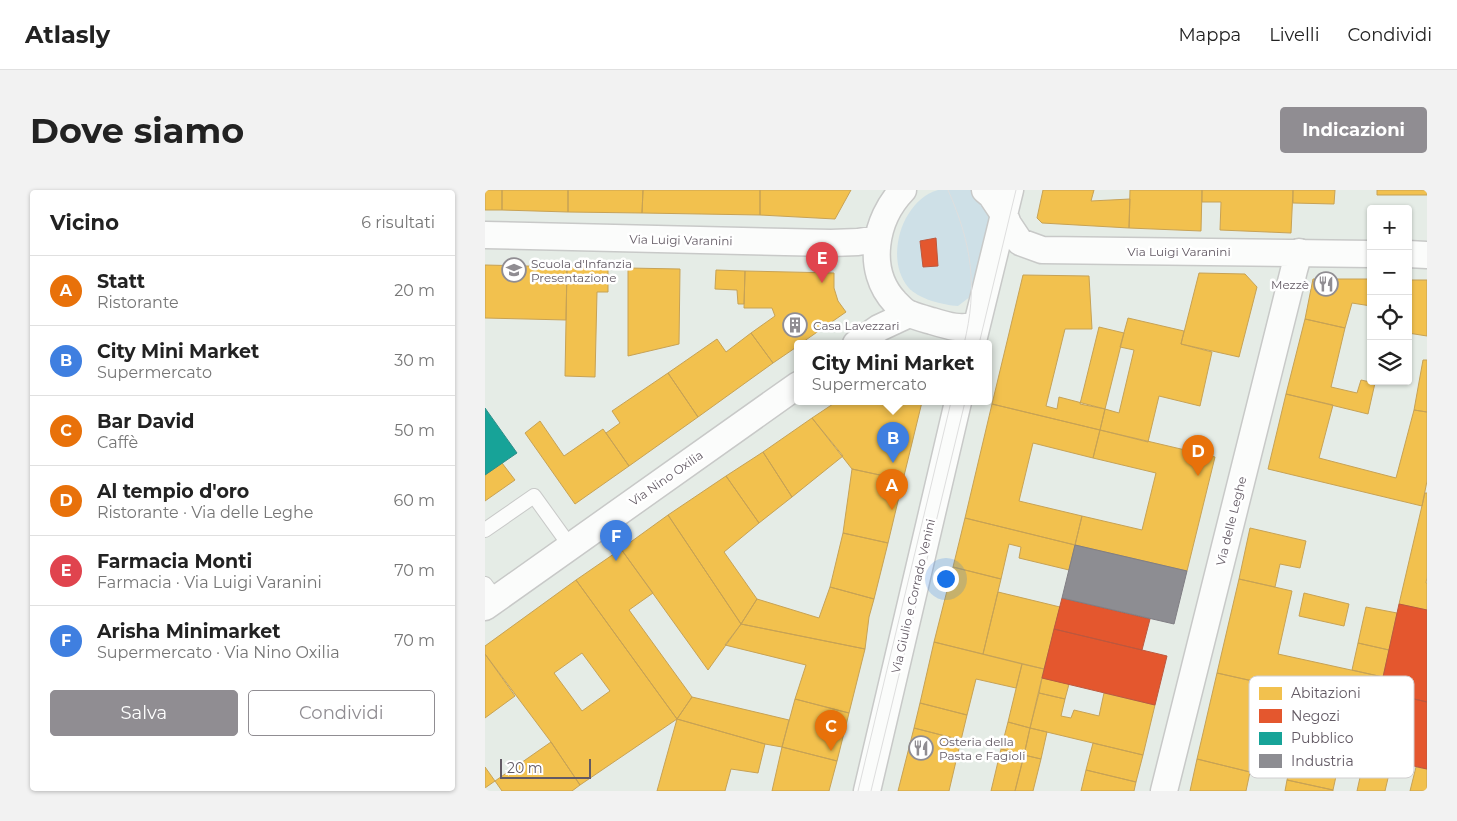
<!DOCTYPE html>
<html lang="it">
<head>
<meta charset="utf-8">
<style>
	:root { --surface:#fff; --page:#f2f2f2; --text:#222; --muted:#767676; --line:#e0e0e0; --accent:#908d92 }
	body { margin:0; font-family:Montserrat,sans-serif; background:var(--page); color:var(--text) }
	.controls { position:absolute; right:15px; top:15px; display:grid; overflow:hidden; border-radius:5px; box-shadow:0 1px 4px #0004 }
	.controls button { width:45px; height:45px; display:grid; place-items:center; padding:0; border:0; border-bottom:1px solid var(--line); background:var(--surface); color:var(--text); font:25px sans-serif }
	.scale { position:absolute; left:15px; bottom:12px; width:91px; box-sizing:border-box; padding-left:5px; border:2px solid #635a64; border-top:0; font-size:14px; line-height:18px; white-space:nowrap; color:#635a64; -webkit-text-stroke:4px #fff; paint-order:stroke }
	.you { position:absolute; left:460px; top:388px; width:18px; height:18px; margin:-12px; border:4px solid #fff; border-radius:50%; background:#1a73e8; box-shadow:0 0 0 8px #1a73e833 }
	.badge { display:grid; place-items:center; width:32px; height:32px; border-radius:50%; background:var(--accent); color:#fff; font-size:16px; font-weight:700 }
	.pin { position:absolute; translate:-50% -41px; filter:drop-shadow(0 1px 2px #0008) }
	.pin::after { content:''; position:absolute; top:26px; width:18px; height:15px; background:inherit; clip-path:polygon(0 0,100% 0,50% 100%) }
	.popup { position:absolute; left:309px; top:150px; width:198px; height:65px; box-sizing:border-box; display:grid; place-content:center; border-radius:5px; background:var(--surface); filter:drop-shadow(0 1px 4px #0005); font-size:16px; white-space:nowrap; color:var(--muted) }
	.popup b { font-size:19px; color:var(--text) }
	.popup::after { content:''; position:absolute; left:50%; top:100%; margin-left:-10px; border:10px solid transparent; border-top-color:var(--surface) }
	.list { margin:0; padding:0; list-style:none }
	h2 { display:flex; justify-content:space-between; align-items:center; height:65px; margin:0; padding:0 20px; font-size:21px }
	h2 small { font-size:16px; font-weight:400; color:var(--muted) }
	.list li { display:grid; grid-template-columns:32px 1fr auto; gap:15px; align-items:center; box-sizing:border-box; height:70px; padding:0 20px; border-top:1px solid var(--line) }
	.list b { display:block; font-size:19px; white-space:nowrap }
	.list p { margin:0; font-size:16px; white-space:nowrap; color:var(--muted) }
	.list em { font-size:16px; font-style:normal; color:var(--muted) }
	.actions { display:flex; gap:10px; padding:15px 20px }
	.actions a { flex:1; padding:11px 0; border:1px solid var(--accent); border-radius:5px; text-align:center; font-size:18px; color:var(--accent) }
	.actions .main { background:var(--accent); color:#fff }
	.icon { flex:none; width:28px; height:28px; fill:none; stroke:currentColor; stroke-width:2; stroke-linecap:round; stroke-linejoin:round }
	.map { position:relative; flex:none; width:942px; height:601px; overflow:hidden; border-radius:5px }
	header { display:flex; align-items:center; gap:30px; box-sizing:border-box; height:70px; padding:0 25px; background:var(--surface); border-bottom:1px solid var(--line) }
	header strong { font-size:24px }
	nav { display:flex; gap:28px; margin-inline-start:auto; font-size:18px }
	.intro { display:flex; align-items:center; justify-content:space-between; box-sizing:border-box; height:120px; padding:0 30px }
	h1 { margin:0; font-size:35px }
	.button { padding:12px 22px; border-radius:5px; background:var(--accent); color:#fff; font-size:18px; font-weight:700 }
	main { display:flex; gap:30px; padding:0 30px }
	aside { flex:1; background:var(--surface); border-radius:5px; box-shadow:0 1px 4px #0004 }
	.map>svg:first-child { display:block }
</style>
</head>
<body>
<header>
<strong>Atlasly</strong>
<nav><a>Mappa</a><a>Livelli</a><a>Condividi</a></nav>
</header>
<div class="intro"><h1>Dove siamo</h1><a class="button">Indicazioni</a></div>
<main>
<aside>
<h2>Vicino<small>6 risultati</small></h2>
<ul class="list">
<li><span class="badge" style="background:#e8710a">A</span><div><b>Statt</b><p>Ristorante</p></div><em>20 m</em></li>
<li><span class="badge" style="background:#3f7fe0">B</span><div><b>City Mini Market</b><p>Supermercato</p></div><em>30 m</em></li>
<li><span class="badge" style="background:#e8710a">C</span><div><b>Bar David</b><p>Caffè</p></div><em>50 m</em></li>
<li><span class="badge" style="background:#e8710a">D</span><div><b>Al tempio d'oro</b><p>Ristorante · Via delle Leghe</p></div><em>60 m</em></li>
<li><span class="badge" style="background:#e0444e">E</span><div><b>Farmacia Monti</b><p>Farmacia · Via Luigi Varanini</p></div><em>70 m</em></li>
<li><span class="badge" style="background:#3f7fe0">F</span><div><b>Arisha Minimarket</b><p>Supermercato · Via Nino Oxilia</p></div><em>70 m</em></li>
</ul>
<div class="actions"><a class="main">Salva</a><a>Condividi</a></div>
</aside>
<div class="map">
<svg width="942" height="601" viewBox="0 0 942 601">
	<rect width="100%" height="100%" fill="#e5ece6"/>
	<path fill="#cee0e7" d="M 453,0 L 486,0 L 509,26 L 486,106 L 473,116 C 458,115 433,109 423,97 C 399,68 417,10 453,0 Z"/>
	<path fill="#f2c14e" stroke="#c7a255" fill-rule="evenodd" d="M 0,0 L 17,0 L 17,20 L 0,20 Z
		M 17,0 L 83,0 L 83,22 L 17,20 Z
		M 83,0 L 158,0 L 157,23 L 83,22 Z
		M 158,0 L 275,0 L 275,25 L 157,23 Z
		M 275,0 L 366,0 L 350,29 L 275,25 Z
		M 558,0 L 609,0 L 606,11 L 645,9 L 644,38 L 557,33 L 552,28 Z
		M 645,0 L 717,0 L 716,41 L 644,38 Z
		M 717,0 L 808,0 L 806,43 L 735,40 L 736,12 L 717,12 Z
		M 808,0 L 850,0 L 849,14 L 808,13 Z
		M 892,0 L 942,0 L 942,5 L 892,5 Z
		M 0,75 L 82,77 L 81,130 L 0,128 Z
		M 82,77 L 123,78 L 123,102 L 112,102 L 110,187 L 80,186 Z
		M 143,78 L 195,79 L 194,154 L 143,166 Z
		M 231,80 L 260,81 L 259,114 L 253,114 L 252,100 L 230,99 Z
		M 260,81 L 349,83 L 349,98 L 353,111 L 361,122 L 315,154 L 313,154 L 313,156 L 288,173 L 266,143 L 290,126 L 287,118 L 259,118 Z
		M 714,83 L 760,84 L 772,97 L 754,167 L 696,154 Z
		M 538,85 L 604,86 L 607,139 L 580,139 L 561,216 L 572,219 L 574,207 L 620,219 L 615,240 L 507,214 Z
		M 828,89 L 886,89 L 886,116 L 867,113 L 860,138 L 820,129 Z
		M 923,90 L 942,90 L 942,146 L 923,143 Z
		M 643,128 L 699,141 L 696,154 L 727,162 L 715,216 L 674,206 L 663,252 L 615,240 L 620,219 L 634,223 L 649,160 L 635,157 Z
		M 820,129 L 860,138 L 846,197 L 872,203 L 876,190 L 890,193 L 883,224 L 801,204 Z
		M 614,137 L 639,143 L 620,219 L 595,214 Z
		M 266,143 L 288,173 L 213,227 L 183,183 L 232,149 L 241,162 Z
		M 938,170 L 942,170 L 942,222 L 929,220 Z
		M 183,183 L 213,227 L 144,276 L 121,243 L 135,233 L 127,221 Z
		M 801,204 L 848,215 L 834,268 L 911,288 L 929,220 L 942,222 L 942,291 L 937,316 L 783,279 Z
		M 351,212 L 437,212 L 418,290 L 367,279 L 327,228 Z
		M 507,214 L 615,240 L 608,268 L 548,253 L 534,311 L 597,326 L 590,355 L 480,328 Z
		M 327,228 L 358,266 L 307,307 L 278,262 Z
		M 55,231 L 79,266 L 118,239 L 144,276 L 90,314 L 40,243 Z
		M 615,240 L 730,267 L 702,381 L 590,355 L 597,326 L 657,340 L 671,283 L 608,268 Z
		M 278,262 L 307,307 L 274,333 L 241,286 Z
		M 17,273 L 30,290 L 0,311 L 0,285 Z
		M 367,279 L 418,290 L 403,353 L 358,343 Z
		M 241,286 L 274,333 L 239,362 L 272,409 L 256,434 L 183,325 Z
		M 940,303 L 942,303 L 942,387 L 941,393 L 942,393 L 942,420 L 914,414 Z
		M 183,325 L 256,434 L 223,480 L 136,359 Z
		M 480,328 L 590,355 L 584,380 L 534,368 L 536,357 L 524,354 L 516,389 L 468,377 Z
		M 765,338 L 821,351 L 815,378 L 795,374 L 790,397 L 754,389 Z
		M 358,343 L 403,353 L 389,409 L 345,397 Z
		M 136,359 L 168,403 L 144,420 L 207,507 L 192,529 L 91,390 Z
		M 468,377 L 516,389 L 498,464 L 449,452 Z
		M 754,389 L 807,401 L 793,464 L 898,487 L 891,519 L 732,483 Z
		M 91,390 L 192,529 L 95,595 L 66,552 L 0,464 L 0,456 ZM 97,463 L 125,501 L 97,521 L 69,483 Z
		M 345,397 L 389,409 L 384,427 L 380,459 L 256,434 L 272,409 L 334,428 Z
		M 513,402 L 575,417 L 559,479 L 498,464 Z
		M 819,403 L 864,414 L 859,436 L 814,426 Z
		M 881,417 L 912,423 L 904,460 L 873,453 Z
		M 256,434 L 380,459 L 364,523 L 310,509 L 321,475 L 240,455 Z
		M 449,452 L 537,474 L 531,498 L 491,489 L 482,525 L 435,513 Z
		M 873,453 L 904,460 L 898,487 L 867,480 Z
		M 0,464 L 30,506 L 0,528 Z
		M 537,474 L 559,479 L 545,538 L 523,532 Z
		M 732,483 L 867,513 L 848,600 L 802,590 L 818,522 L 780,513 L 765,582 L 712,569 Z
		M 557,488 L 584,494 L 580,509 L 554,503 Z
		M 554,503 L 580,509 L 576,526 L 586,528 L 589,520 L 614,526 L 619,503 L 670,515 L 658,565 L 545,538 Z
		M 207,507 L 304,530 L 297,557 L 280,554 L 192,529 Z
		M 310,509 L 364,523 L 352,571 L 297,557 Z
		M 435,513 L 482,525 L 476,550 L 429,538 Z
		M 192,529 L 280,554 L 273,583 L 246,579 L 240,601 L 172,601 Z
		M 523,532 L 545,538 L 539,565 L 516,559 Z
		M 429,538 L 476,550 L 464,601 L 413,601 Z
		M 545,538 L 562,542 L 556,569 L 539,565 Z
		M 66,552 L 95,595 L 87,601 L 17,601 L 10,591 Z
		M 608,553 L 658,565 L 651,592 L 601,580 Z
		M 297,557 L 352,571 L 344,601 L 287,601 Z
		M 516,559 L 539,565 L 530,601 L 506,601 Z
		M 539,565 L 556,569 L 548,601 L 530,601 Z
		M 880,565 L 907,571 L 900,601 L 872,601 Z
		M 712,569 L 765,582 L 761,601 L 705,601 Z
		M 0,577 L 10,591 L 0,598 Z
		M 931,577 L 942,579 L 942,601 L 925,601 Z
		M 601,580 L 651,592 L 649,601 L 596,601 Z
		M 802,590 L 848,600 L 848,601 L 800,601 Z"/>
	<path fill="#e4572e" stroke="#bd583e" d="M 451,48 L 453,76 L 438,77 L 435,51 Z
		M 577,408 L 665,429 L 657,460 L 569,439 Z
		M 914,414 L 942,420 L 942,512 L 895,501 Z
		M 569,439 L 682,466 L 670,515 L 557,488 Z
		M 895,501 L 942,512 L 942,579 L 880,565 Z"/>
	<path fill="#17a398" stroke="#2e8d88" d="M 0,218 L 32,263 L 0,285 Z"/>
	<path fill="#8d8d92" stroke="#807e84" d="M 590,355 L 702,381 L 689,434 L 577,408 Z"/>
	<g fill="none" stroke-linecap="round" stroke-linejoin="round">
		<g stroke="#c8c9c8" stroke-width="16">
			<path id="service" d="M 0,340 L 49,306 L 85,356
				M 0,394 L 11,409"/>
		</g>
		<g stroke="#c8c9c8" stroke-width="29">
			<path id="minor" d="M 418,0 C 390,29 380,80 410,112 C 414,116 419,122 425,124 C 432,127 440,129 447,131 C 463,136 476,140 492,135
				M 500,0 L 506,5 L 520,26 L 523,34 L 535,52 L 557,60 L 886,64
				M 0,45 L 346,53 L 373,52 L 392,49
				M 923,64 L 942,65
				M 488,151 L 525,0
				M 371,154 L 394,138 L 424,124
				M 0,417 L 313,195
				M 382,601 L 473,212
				M 679,601 L 809,80 L 814,62"/>
		</g>
		<use href="#service" stroke="#fbfcfb" stroke-width="14"/>
		<use href="#minor" stroke="#fbfcfb" stroke-width="26"/>
		<path stroke="#dedede" stroke-width="1" d="M 463,0 C 487,54 493,97 479,154
			M 494,154 L 531,0
			M 373,601 L 466,212
			M 386,601 L 480,212"/>
	</g>
	<defs>
		<g id="school-ring" transform="scale(1.25)"><circle r="9.5" fill="#fff" stroke="#908d92" stroke-width="1.5"/><path d="M0-5L7-2L0 1L-7-2ZM-4 1L0 2.5L4 1V4Q0 6-4 4Z" fill="#908d92"/></g>
		<g id="restaurant-ring" transform="scale(1.25)"><circle r="9.5" fill="#fff" stroke="#908d92" stroke-width="1.5"/><path d="M-5-6h1v4h1v-4h1v4h1v-4h1v5L-1.5 .5V6h-2V.5L-5-1ZM5-6V6H3V1.5H1.5Q1.5-4 5-6Z" fill="#908d92"/></g>
		<g id="building-ring" transform="scale(1.25)"><circle r="9.5" fill="#fff" stroke="#908d92" stroke-width="1.5"/><path d="M-4-6H4V6H1V3H-1V6H-4ZM-2.5-4.3h1.7v1.8h-1.7ZM.8-4.3h1.7v1.8H.8ZM-2.5-1h1.7V.8h-1.7ZM.8-1h1.7V.8H.8Z" fill="#908d92"/></g>
	</defs>
	<g fill-rule="evenodd">
		<use href="#school-ring" x="29" y="80"/>
		<use href="#restaurant-ring" x="841" y="94"/>
		<use href="#building-ring" x="310" y="135"/>
		<use href="#restaurant-ring" x="436" y="558"/>
	</g>
	<g text-anchor="middle" dominant-baseline="central" stroke-width="5" stroke-linejoin="round" paint-order="stroke">
		<g font-size="12" fill="#635a64" stroke="#fff">
			<text transform="translate(196 50) rotate(1)">Via Luigi Varanini</text>
			<text x="694" y="61">Via Luigi Varanini</text>
			<text transform="translate(181 288) rotate(-35)">Via Nino Oxilia</text>
			<text transform="translate(746 331) rotate(-76)">Via delle Leghe</text>
			<text transform="translate(428 406) rotate(-77)">Via Giulio e Corrado Venini</text>
		</g>
		<g font-size="12" fill="#635a64" stroke="#fff" text-anchor="start">
			<text x="46" y="73">Scuola d'Infanzia<tspan x="46" dy="14">Presentazione</tspan></text>
			<text x="824" y="94" text-anchor="end">Mezzè</text>
			<text x="328" y="135">Casa Lavezzari</text>
			<text x="454" y="551">Osteria della<tspan x="454" dy="14">Pasta e Fagioli</tspan></text>
		</g>
	</g>
	<rect x="764" y="486" width="165" height="102" rx="8" fill="#fff" stroke="#d0ced0" stroke-width="1"/>
	<rect x="774" y="497" width="23" height="13" fill="#f2c14e"/>
	<rect x="774" y="519" width="23" height="14" fill="#e4572e"/>
	<rect x="774" y="542" width="23" height="13" fill="#17a398"/>
	<rect x="774" y="564" width="23" height="14" fill="#8d8d92"/>
	<g font-size="14" fill="#635a64">
		<text x="806" y="508">Abitazioni</text>
		<text x="806" y="531">Negozi</text>
		<text x="806" y="553">Pubblico</text>
		<text x="806" y="576">Industria</text>
	</g>
</svg>
<div class="controls">
<button>+</button>
<button>−</button>
<button><svg class="icon" aria-label="locate" viewBox="0 0 24 24"><circle cx="12" cy="12" r="6"/><path d="M12 2v4M12 18v4M2 12h4M18 12h4"/></svg></button>
<button><svg class="icon" aria-label="layers" viewBox="0 0 24 24"><path d="M12 4l9 5-9 5-9-5zM3 14l9 5 9-5"/></svg></button>
</div>
<div class="scale">20 m</div>
<div class="you"></div>
<div class="pin badge" style="left:407px;top:320px;background:#e8710a">A</div>
<div class="pin badge" style="left:408px;top:273px;background:#3f7fe0">B</div>
<div class="popup"><b>City Mini Market</b>Supermercato</div>
<div class="pin badge" style="left:346px;top:561px;background:#e8710a">C</div>
<div class="pin badge" style="left:713px;top:286px;background:#e8710a">D</div>
<div class="pin badge" style="left:337px;top:93px;background:#e0444e">E</div>
<div class="pin badge" style="left:131px;top:371px;background:#3f7fe0">F</div>
</div>
</main>
</body>
</html>
